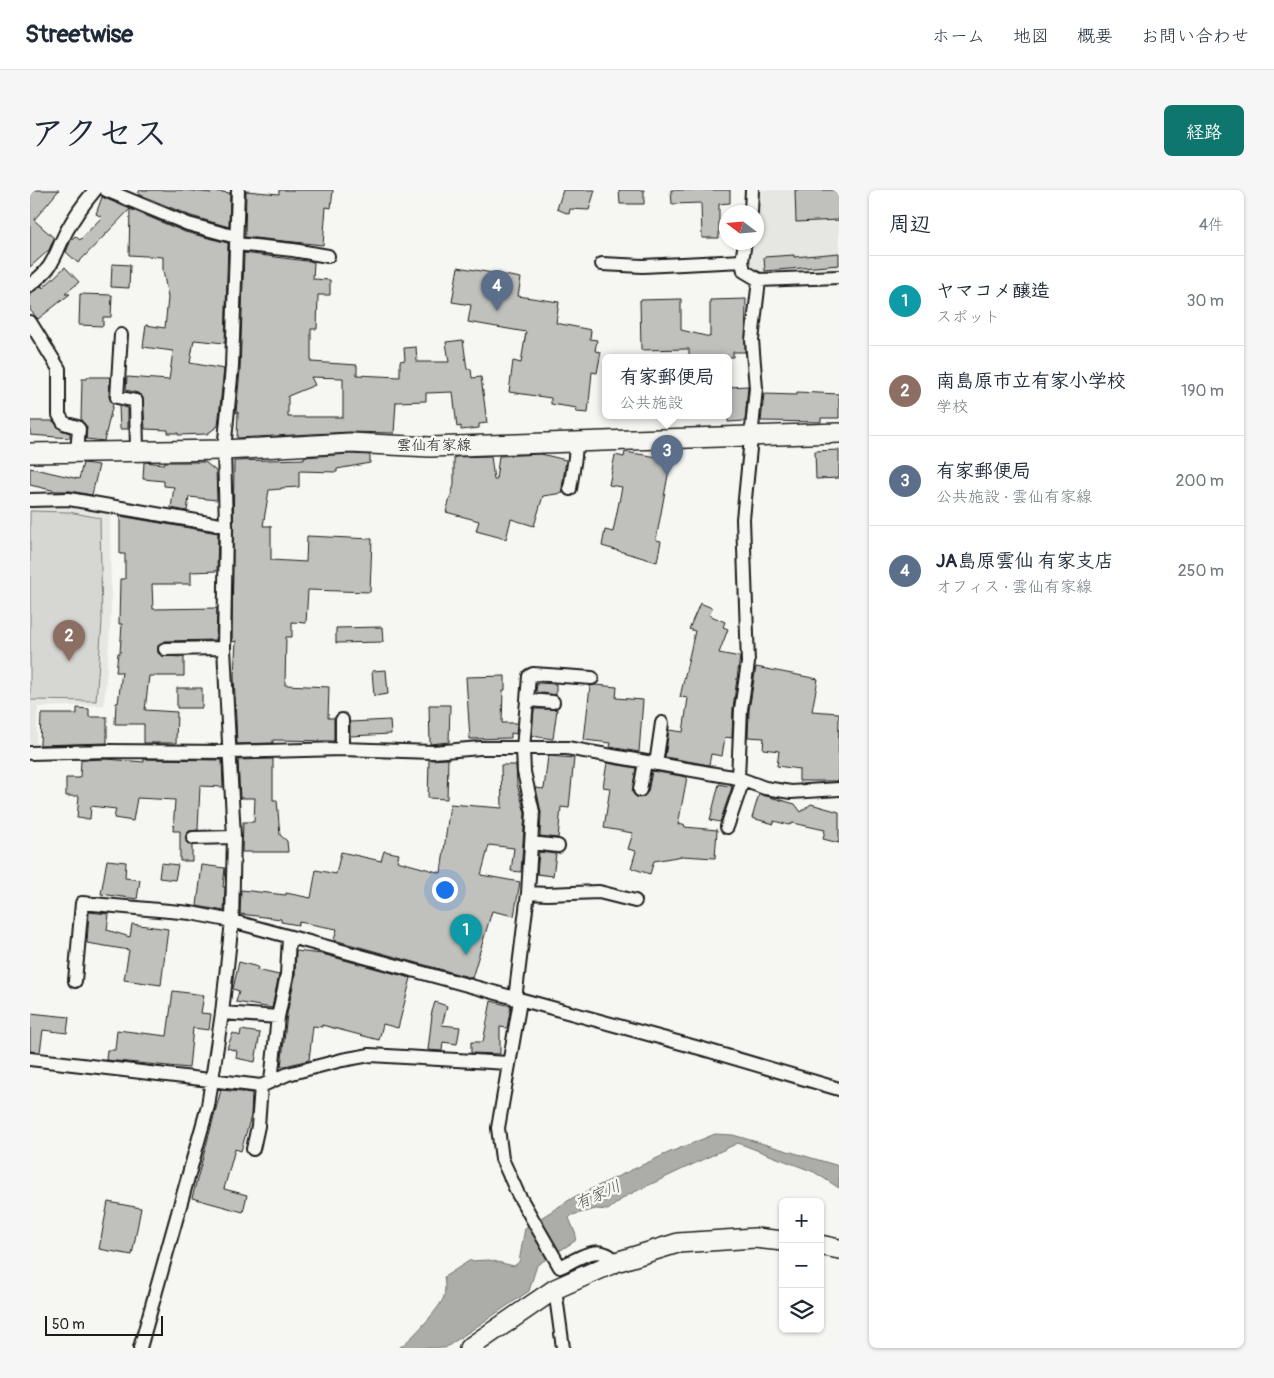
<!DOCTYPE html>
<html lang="ja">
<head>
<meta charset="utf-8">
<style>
	:root { --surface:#fff; --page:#f6f6f7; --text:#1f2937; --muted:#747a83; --line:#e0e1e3; --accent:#0f766e }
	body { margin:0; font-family:Pangolin,"Klee One",sans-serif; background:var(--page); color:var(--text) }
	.controls { position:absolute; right:15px; bottom:15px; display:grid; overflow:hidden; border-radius:8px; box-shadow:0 1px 4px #0004 }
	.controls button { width:45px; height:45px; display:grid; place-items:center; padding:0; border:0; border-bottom:1px solid var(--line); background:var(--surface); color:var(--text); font:25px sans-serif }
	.compass { position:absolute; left:689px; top:15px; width:45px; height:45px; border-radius:50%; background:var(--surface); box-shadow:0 1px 4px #0004; rotate:286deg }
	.scale { position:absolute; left:15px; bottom:12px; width:118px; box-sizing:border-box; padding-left:5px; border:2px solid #1c1c1c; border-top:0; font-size:14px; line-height:18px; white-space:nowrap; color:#1c1c1c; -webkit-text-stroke:4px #f6f6f2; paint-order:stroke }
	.you { position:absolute; left:414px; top:699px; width:18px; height:18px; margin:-12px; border:4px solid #fff; border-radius:50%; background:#1a73e8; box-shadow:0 0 0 8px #1a73e833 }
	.badge { display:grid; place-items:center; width:32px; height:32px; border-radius:50%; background:var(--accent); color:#fff; font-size:16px; font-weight:700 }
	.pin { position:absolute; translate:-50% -41px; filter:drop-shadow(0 1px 2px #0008) }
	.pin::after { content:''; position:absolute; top:26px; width:18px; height:15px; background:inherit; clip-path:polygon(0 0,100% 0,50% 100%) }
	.popup { position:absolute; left:572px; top:164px; width:130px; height:65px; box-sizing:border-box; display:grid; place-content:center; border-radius:8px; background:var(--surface); filter:drop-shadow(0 1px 4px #0005); font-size:16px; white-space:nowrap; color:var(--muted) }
	.popup b { font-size:19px; color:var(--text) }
	.popup::after { content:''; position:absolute; left:50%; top:100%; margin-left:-10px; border:10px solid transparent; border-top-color:var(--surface) }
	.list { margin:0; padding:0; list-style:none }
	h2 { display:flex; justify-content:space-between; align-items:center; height:65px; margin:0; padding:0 20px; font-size:21px }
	h2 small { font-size:16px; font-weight:400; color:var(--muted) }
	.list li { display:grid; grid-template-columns:32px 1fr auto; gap:15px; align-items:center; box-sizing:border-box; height:90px; padding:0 20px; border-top:1px solid var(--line) }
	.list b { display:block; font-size:19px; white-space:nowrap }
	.list p { margin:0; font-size:16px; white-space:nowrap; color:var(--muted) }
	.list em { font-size:16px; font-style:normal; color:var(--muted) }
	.icon { flex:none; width:28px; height:28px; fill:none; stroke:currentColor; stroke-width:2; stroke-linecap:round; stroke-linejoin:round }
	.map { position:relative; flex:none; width:809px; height:1158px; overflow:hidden; border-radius:8px }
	header { display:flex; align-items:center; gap:30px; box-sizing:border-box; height:70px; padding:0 25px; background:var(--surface); border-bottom:1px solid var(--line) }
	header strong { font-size:24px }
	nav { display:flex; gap:28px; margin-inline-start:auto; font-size:18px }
	.intro { display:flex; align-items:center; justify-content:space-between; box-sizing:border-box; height:120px; padding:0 30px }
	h1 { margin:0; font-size:35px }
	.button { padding:12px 22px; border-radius:8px; background:var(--accent); color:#fff; font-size:18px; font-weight:700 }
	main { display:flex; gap:30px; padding:0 30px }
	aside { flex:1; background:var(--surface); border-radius:8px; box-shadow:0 1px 4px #0004 }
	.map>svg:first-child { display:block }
</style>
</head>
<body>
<header>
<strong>Streetwise</strong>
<nav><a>ホーム</a><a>地図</a><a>概要</a><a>お問い合わせ</a></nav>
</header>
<div class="intro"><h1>アクセス</h1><a class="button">経路</a></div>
<main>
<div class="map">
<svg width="809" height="1158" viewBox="0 0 809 1158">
	<rect width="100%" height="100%" fill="#f6f6f2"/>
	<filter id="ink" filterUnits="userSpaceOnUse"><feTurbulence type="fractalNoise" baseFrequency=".02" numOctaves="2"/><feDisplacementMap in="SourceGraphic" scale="10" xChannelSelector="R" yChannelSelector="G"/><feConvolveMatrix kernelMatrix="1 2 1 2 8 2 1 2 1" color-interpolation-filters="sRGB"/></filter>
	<g filter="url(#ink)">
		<path fill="#e6e6e2" d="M 725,0 L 809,0 L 809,82 L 730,86 L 717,79 L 717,53 L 726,52 Z
			M 38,314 L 80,321 L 81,426 L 74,515 L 8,517 L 6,560 L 0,560 L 0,315 Z"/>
		<path fill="#d6d6d2" stroke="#797977" d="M 0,321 L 39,322 L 70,328 L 72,432 L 66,511 L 0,510 Z"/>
		<path fill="#acaca9" stroke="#727271" d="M 685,944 L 703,945 L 809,976 L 809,998 L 784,982 L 708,953 L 596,1006 L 578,1020 L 566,1019 L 542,1025 L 539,1028 L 546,1045 L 545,1051 L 507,1075 L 499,1101 L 415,1158 L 369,1158 C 381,1150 405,1123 412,1111 C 416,1104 415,1094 414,1087 L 439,1071 L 459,1070 L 484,1076 L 489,1072 L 495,1038 L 544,1007 L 638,963 Z"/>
		<path fill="#c0c0bd" stroke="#1c1c1c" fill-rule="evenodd" d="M 0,0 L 29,0 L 4,30 L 24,48 L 19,60 L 0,77 Z
			M 110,0 L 154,0 L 181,3 L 181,1 L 200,3 L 199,37 L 161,26 L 108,4 Z
			M 249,0 L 303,0 L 301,18 L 296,17 L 293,55 L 215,47 L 216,1 L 249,4 Z
			M 533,0 L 565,0 L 559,20 L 540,19 L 539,24 L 527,19 Z
			M 589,0 L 614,0 L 614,14 L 590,14 Z
			M 641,0 L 700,0 L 700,13 L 689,14 L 689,48 L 672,48 L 671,13 L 642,14 Z
			M 765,0 L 809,0 L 809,30 L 766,32 Z
			M 72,7 L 100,19 L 48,73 L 36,62 L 41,50 L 45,46 L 50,50 L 72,27 L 66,24 Z
			M 100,19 L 155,42 L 198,53 L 195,153 L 164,150 L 160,173 L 194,179 L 188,236 L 177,244 L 148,245 L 148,243 L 138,243 L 138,240 L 115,239 L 113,208 L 108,203 L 96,200 L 97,187 L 139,190 L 143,161 L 113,157 L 116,135 L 135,138 L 138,108 L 133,80 L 133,67 L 99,65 Z
			M 214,63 L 284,72 L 283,89 L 300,90 L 300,105 L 288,105 L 287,139 L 281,139 L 281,172 L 327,175 L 327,185 L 370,187 L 370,171 L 375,170 L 374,158 L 386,157 L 387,172 L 419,172 L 416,152 L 433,150 L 437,179 L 441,179 L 442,188 L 451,187 L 457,233 L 449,234 L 449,238 L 431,240 L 431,236 L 427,237 L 423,202 L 396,203 L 396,211 L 366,212 L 364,243 L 319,242 L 207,248 L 208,222 L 206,223 L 210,181 ZM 281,187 L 313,188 L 313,227 L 258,227 L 258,206 L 285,195 Z
			M 809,63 L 809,75 L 735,81 L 734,67 L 764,65 L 764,67 Z
			M 82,74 L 100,75 L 99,98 L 81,97 Z
			M 35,77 L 49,92 L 35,104 L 40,104 L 8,129 L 0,120 L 0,103 L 12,96 L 13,98 Z
			M 428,77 L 491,88 L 488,106 L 529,112 L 526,133 L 561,140 L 560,149 L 567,150 L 565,161 L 571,162 L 567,183 L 562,182 L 558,223 L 546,222 L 547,218 L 521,214 L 521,208 L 479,202 L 483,171 L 491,173 L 496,142 L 438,132 L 441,115 L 422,112 Z
			M 50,104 L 82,105 L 81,127 L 73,127 L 73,136 L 49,135 Z
			M 651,109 L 651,140 L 680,147 L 680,110 L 716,109 L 715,162 L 703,162 L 703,167 L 659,167 L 659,159 L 611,160 L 610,110 Z
			M 57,187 L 80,187 L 79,207 L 83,214 L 74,251 L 56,249 L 57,237 L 51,230 L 52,189 L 57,189 Z
			M 718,196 L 715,231 L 698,232 L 698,197 Z
			M 767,202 L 809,204 L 809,228 L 791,228 L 791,232 L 731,231 L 734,204 L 767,205 Z
			M 89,216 L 98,218 L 98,239 L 90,239 Z
			M 0,231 L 23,231 L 31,240 L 40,243 L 40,248 L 0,245 Z
			M 809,260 L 809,288 L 786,289 L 785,261 Z
			M 595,262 L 641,269 L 626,350 L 631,351 L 627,372 L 572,356 L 575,340 L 583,342 L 592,297 L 579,295 L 585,265 L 594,267 Z
			M 320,264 L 340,265 L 340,273 L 307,279 L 307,282 L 269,281 L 269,297 L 251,298 L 251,299 L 239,300 L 233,336 L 241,336 L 241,370 L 276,372 L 277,346 L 342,349 L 340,402 L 278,400 L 276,433 L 262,432 L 262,447 L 256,447 L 255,495 L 299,497 L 298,528 L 304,528 L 304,551 L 243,550 L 243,553 L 207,554 L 204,485 L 206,451 L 202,452 L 204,271 L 274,269 L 274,267 Z
			M 511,264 L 536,270 L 532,298 L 533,303 L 513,306 L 504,336 L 481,329 L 476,349 L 446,341 L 449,331 L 416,322 L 424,295 L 424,267 L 461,266 L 464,290 L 466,290 L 469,266 Z
			M 114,272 L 134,274 L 135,272 L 175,272 L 186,281 L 187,310 L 159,307 L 157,321 L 141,318 L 144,297 L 134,296 L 134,291 L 113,289 Z
			M 53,273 L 69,275 L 62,305 L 40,301 L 26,301 L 0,295 L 0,278 L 49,289 Z
			M 90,326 L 188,343 L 187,381 L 161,382 L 161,394 L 122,394 L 123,419 L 187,418 L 186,450 L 135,451 L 128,456 L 128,463 L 132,466 L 154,467 L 154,486 L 119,486 L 115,520 L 147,522 L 146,553 L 114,553 L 114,534 L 85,534 L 86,513 L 88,513 L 92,482 L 86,482 L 88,463 L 90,463 L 92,434 L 89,434 L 90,389 L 95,389 L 95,364 L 90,364 Z
			M 670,413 L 682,418 L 679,425 L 695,432 L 693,437 L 698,439 L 689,463 L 710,467 L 703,518 L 702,548 L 695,547 L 692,566 L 681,564 L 679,575 L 635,567 L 639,540 L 653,542 L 658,508 L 650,507 L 665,441 L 659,439 Z
			M 352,437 L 353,452 L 306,453 L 306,438 Z
			M 726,477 L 788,489 L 782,521 L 809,523 L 808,591 L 769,591 L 769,579 L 747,576 L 749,561 L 733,559 L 734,548 L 718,547 L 719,520 Z
			M 356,480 L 358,504 L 344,506 L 342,481 Z
			M 475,486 L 475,500 L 473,500 L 472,533 L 487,533 L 486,544 L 481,543 L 481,548 L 440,549 L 436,487 Z
			M 507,493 L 526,494 L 526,505 L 506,502 Z
			M 566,495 L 587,497 L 586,508 L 613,510 L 609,562 L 580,557 L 581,553 L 554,550 L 560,496 Z
			M 147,498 L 172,498 L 172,518 L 147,518 Z
			M 399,515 L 420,515 L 419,552 L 400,554 Z
			M 47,518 L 59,519 L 59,527 L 77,527 L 77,553 L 10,555 L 11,524 L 47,524 Z
			M 504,519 L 527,519 L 523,549 L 502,546 Z
			M 360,530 L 361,544 L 320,546 L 320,532 Z
			M 518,566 L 544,568 L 539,618 L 531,617 L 528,648 L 510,646 L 511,622 L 506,598 L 514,599 Z
			M 76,569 L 114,572 L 114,569 L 192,570 L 193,597 L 170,596 L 168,640 L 159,641 L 156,645 L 156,652 L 162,656 L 162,671 L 150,671 L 150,641 L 143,641 L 145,610 L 107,608 L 103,631 L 84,628 L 86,619 L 61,616 L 60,629 L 47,628 L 49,606 L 36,606 L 36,588 L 50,588 L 51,570 Z
			M 243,569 L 243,610 L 247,610 L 250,645 L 257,651 L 258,662 L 212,662 L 213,632 L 224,632 L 225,608 L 210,608 L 208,570 Z
			M 418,569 L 417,609 L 398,608 L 399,570 Z
			M 577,573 L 606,578 L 602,602 L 605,606 L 609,608 L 613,607 L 618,602 L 622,581 L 657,587 L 648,635 L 654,634 L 655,637 L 687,640 L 685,668 L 652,666 L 624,671 L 620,684 L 601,678 L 606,661 L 598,659 L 603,643 L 574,638 L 580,598 L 573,597 Z
			M 471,575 L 486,575 L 487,594 L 495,623 L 491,682 L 481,681 L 484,658 L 459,655 L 451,685 L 490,692 L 484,726 L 462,721 L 442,788 L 304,750 L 307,739 L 269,732 L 268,735 L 251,732 L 251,729 L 210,724 L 211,700 L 256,705 L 256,703 L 281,708 L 286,680 L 306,684 L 311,662 L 351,671 L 354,661 L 369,664 L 367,671 L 411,683 L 420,614 L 472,618 Z
			M 689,594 L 702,597 L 690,632 L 680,630 Z
			M 729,604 L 765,614 L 771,622 L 781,614 L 809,622 L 809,653 L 793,649 L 795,640 L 763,633 L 759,635 L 744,631 L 744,634 L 722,628 Z
			M 509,662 L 526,664 L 523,686 L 507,684 Z
			M 77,670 L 96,672 L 95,688 L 110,690 L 107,709 L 71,704 Z
			M 131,673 L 148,675 L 145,690 L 129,688 Z
			M 172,675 L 195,678 L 193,697 L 195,697 L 194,721 L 167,716 Z
			M 59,722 L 79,724 L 77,740 L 100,747 L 102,734 L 138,739 L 131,795 L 94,790 L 99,760 L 57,753 Z
			M 266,761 L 292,764 L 381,788 L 368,838 L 353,834 L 349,850 L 292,835 L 292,837 L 283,836 L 279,870 L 251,877 L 257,824 L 265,787 Z
			M 209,772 L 228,777 L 227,780 L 249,785 L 242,818 L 206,812 L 209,801 L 203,799 Z
			M 143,801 L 174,805 L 171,823 L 181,824 L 179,840 L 163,838 L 159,878 L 76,870 L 77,860 L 85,860 L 87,840 L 137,846 Z
			M 461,811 L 481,816 L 477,838 L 470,837 L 470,864 L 441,863 L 441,852 L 453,852 Z
			M 405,812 L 417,816 L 412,835 L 430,837 L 427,854 L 413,852 L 412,861 L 398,860 L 402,825 L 401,825 Z
			M 0,823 L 39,827 L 37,843 L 13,840 L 10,862 L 0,861 Z
			M 211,840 L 230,843 L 225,872 L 206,868 L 207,861 L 197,858 L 203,843 L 210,846 Z
			M 191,900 L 222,903 L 221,926 L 211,961 L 205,959 L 194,999 L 217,1005 L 213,1022 L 162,1008 Z
			M 78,1012 L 111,1018 L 102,1065 L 69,1059 Z"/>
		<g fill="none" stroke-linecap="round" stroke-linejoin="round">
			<g stroke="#1c1c1c" stroke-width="16">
				<path id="street" d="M 76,0 L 158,34 L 206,47
					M 721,22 L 722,0
					M 206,54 L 263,60 L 298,66
					M 572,74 L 613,76 L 712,71 L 715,52
					M 729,90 L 809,87
					M 0,95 C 25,76 23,68 36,42 C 44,27 54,13 65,0
					M 0,132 L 29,179 L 29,225 L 34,233 L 47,237 L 49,239 L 47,262
					M 91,145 L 87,207 L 106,211 L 107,261
					M 540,299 L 545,267 L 546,252
					M 0,310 L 39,309 L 196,336
					M 135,459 L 194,458
					M 498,510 L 523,512
					M 312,559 L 312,530
					M 0,563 L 78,561 L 199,562 L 312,559 L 403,562 L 450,558 L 537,558 L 708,588 L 735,598 L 761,602 L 809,599
					M 626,574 L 632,533
					M 708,588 L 711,519 L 718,473 L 713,329 L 726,198 L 722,150 L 729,90 L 714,81 L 712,71
					M 610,600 L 615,572
					M 697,637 L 713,590
					M 163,648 L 204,647
					M 501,653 L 528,656
					M 498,703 L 517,704 L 569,702 L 605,711
					M 45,791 L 52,713 L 161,723 L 202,731 L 673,859 L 809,899
					M 485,809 L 498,703 L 503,622 L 494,582 L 493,559 L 499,486 L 503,484 L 562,488
					M 490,811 L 468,938 L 472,969 L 488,1004 L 530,1077 C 542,1072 563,1057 576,1064 C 580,1065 583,1069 586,1072
					M 192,823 L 248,827
					M 0,869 L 231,896 L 258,884 L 312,870 L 340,865 L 478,873
					M 241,891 L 248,827 L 257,785 L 259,747
					M 223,959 L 228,936 L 231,896
					M 525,1099 L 533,1158
					M 110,1158 L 178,916 L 192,823 L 202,731 L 204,647 L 194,458 L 196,336 L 194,260 L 202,177 L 208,0"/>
			</g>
			<g stroke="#1c1c1c" stroke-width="22">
				<path id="secondary" d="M 0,263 L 194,260 L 320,253 L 400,257 L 809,243
					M 790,1055 L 809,1059
					M 439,1158 L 525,1099 L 586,1072 L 648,1053 L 725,1048 L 753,1051"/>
			</g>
			<use href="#street" stroke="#f6f6f2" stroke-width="12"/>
			<use href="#secondary" stroke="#f6f6f2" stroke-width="19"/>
		</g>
	</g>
	<g text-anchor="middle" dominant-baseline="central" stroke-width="5" stroke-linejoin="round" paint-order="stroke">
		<g font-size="15" fill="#1c1c1c" stroke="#f6f6f2">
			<text x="404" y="255">雲仙有家線</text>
		</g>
		<g font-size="16" font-style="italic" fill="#565654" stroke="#f6f6f2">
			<text transform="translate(568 1005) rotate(-24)">有家川</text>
		</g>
	</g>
</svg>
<div class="controls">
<button>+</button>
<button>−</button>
<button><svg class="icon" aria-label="layers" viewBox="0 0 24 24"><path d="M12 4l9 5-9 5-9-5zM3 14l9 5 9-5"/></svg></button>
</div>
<svg class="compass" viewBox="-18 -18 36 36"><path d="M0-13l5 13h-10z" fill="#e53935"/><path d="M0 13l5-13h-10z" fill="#747a83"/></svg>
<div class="scale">50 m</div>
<div class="you"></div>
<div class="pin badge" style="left:436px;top:765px;background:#0f9aa8">1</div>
<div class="pin badge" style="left:39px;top:471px;background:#8d6e63">2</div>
<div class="pin badge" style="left:637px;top:286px;background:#5c6f8a">3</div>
<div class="popup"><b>有家郵便局</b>公共施設</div>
<div class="pin badge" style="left:467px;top:121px;background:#5c6f8a">4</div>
</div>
<aside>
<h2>周辺<small>4件</small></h2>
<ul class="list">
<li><span class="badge" style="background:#0f9aa8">1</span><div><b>ヤマコメ醸造</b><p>スポット</p></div><em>30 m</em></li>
<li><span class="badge" style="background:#8d6e63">2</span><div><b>南島原市立有家小学校</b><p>学校</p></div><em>190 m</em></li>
<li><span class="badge" style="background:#5c6f8a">3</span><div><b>有家郵便局</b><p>公共施設 · 雲仙有家線</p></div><em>200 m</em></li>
<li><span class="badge" style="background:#5c6f8a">4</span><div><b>JA島原雲仙 有家支店</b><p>オフィス · 雲仙有家線</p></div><em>250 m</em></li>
</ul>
</aside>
</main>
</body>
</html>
